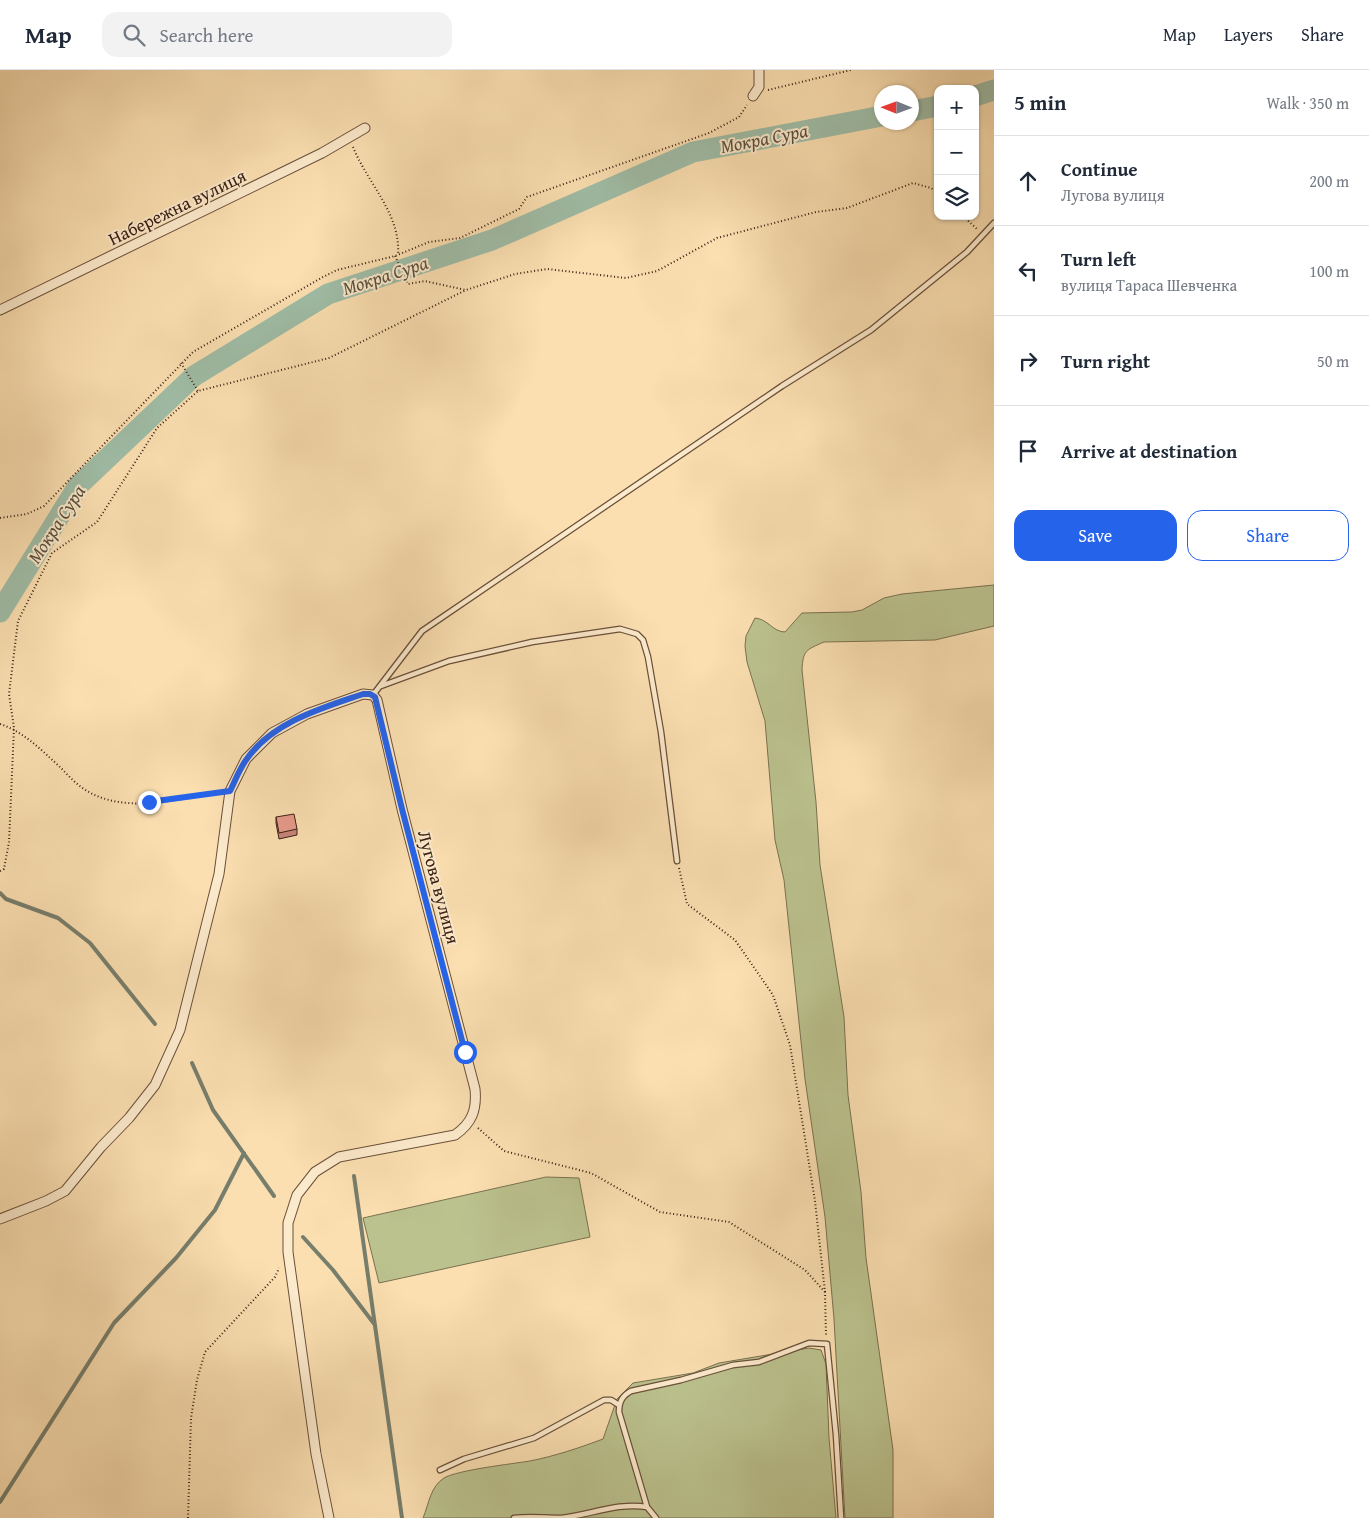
<!DOCTYPE html>
<html lang="en">
<head>
<meta charset="utf-8">
<style>
	:root { --surface:#fff; --page:#f2f2f3; --text:#1f2937; --muted:#747a83; --line:#e0e1e3; --accent:#2563eb }
	body { margin:0; font-family:"Gentium Book Plus",serif; background:var(--page); color:var(--text) }
	.controls { position:absolute; right:15px; top:15px; display:grid; overflow:hidden; border-radius:10px; box-shadow:0 1px 4px #0004 }
	.controls button { width:45px; height:45px; display:grid; place-items:center; padding:0; border:0; border-bottom:1px solid var(--line); background:var(--surface); color:var(--text); font:25px sans-serif }
	.compass { position:absolute; left:874px; top:15px; width:45px; height:45px; border-radius:50%; background:var(--surface); box-shadow:0 1px 4px #0004; rotate:271deg }
	.stop { position:absolute; width:15px; height:15px; margin:-11px; border:4px solid #2563eb; border-radius:50%; background:#fff }
	.stop.end { background:#2563eb; border-color:#fff; box-shadow:0 1px 5px #0008 }
	.list { margin:0; padding:0; list-style:none }
	h2 { display:flex; justify-content:space-between; align-items:center; height:65px; margin:0; padding:0 20px; font-size:21px }
	h2 small { font-size:16px; font-weight:400; color:var(--muted) }
	.list li { display:grid; grid-template-columns:32px 1fr auto; gap:15px; align-items:center; box-sizing:border-box; height:90px; padding:0 20px; border-top:1px solid var(--line) }
	.list b { display:block; font-size:19px; white-space:nowrap }
	.list p { margin:0; font-size:16px; white-space:nowrap; color:var(--muted) }
	.list em { font-size:16px; font-style:normal; color:var(--muted) }
	.actions { display:flex; gap:10px; padding:15px 20px }
	.actions a { flex:1; padding:11px 0; border:1px solid var(--accent); border-radius:15px; text-align:center; font-size:18px; color:var(--accent) }
	.actions .main { background:var(--accent); color:#fff }
	.icon { flex:none; width:28px; height:28px; fill:none; stroke:currentColor; stroke-width:2; stroke-linecap:round; stroke-linejoin:round }
	.map { position:relative; flex:none; width:994px; height:1448px; overflow:hidden }
	header { display:flex; align-items:center; gap:30px; box-sizing:border-box; height:70px; padding:0 25px; background:var(--surface); border-bottom:1px solid var(--line) }
	header strong { font-size:24px }
	nav { display:flex; gap:28px; margin-inline-start:auto; font-size:18px }
	.search { width:350px; height:45px; background:var(--page); display:flex; align-items:center; gap:12px; box-sizing:border-box; padding:0 18px; border-radius:15px; color:var(--muted); font-size:19px }
	main { display:flex }
	aside { flex:1; background:var(--surface) }
	.map>svg:first-child { display:block }
</style>
</head>
<body>
<header>
<strong>Map</strong>
<div class="search"><svg class="icon" aria-label="search" viewBox="0 0 24 24"><circle cx="10" cy="10" r="6"/><path d="M15 15l6 6"/></svg>Search here</div>
<nav><a>Map</a><a>Layers</a><a>Share</a></nav>
</header>
<main>
<div class="map">
<svg width="994" height="1448" viewBox="0 0 994 1448">
	<rect width="100%" height="100%" fill="#fbdfb1"/>
	<filter id="stains"><feTurbulence type="fractalNoise" baseFrequency=".004" numOctaves="4"/><feColorMatrix values="0 0 0 0 .2 0 0 0 0 .09 0 0 0 0 .02 0 0 0 .5 -.17"/></filter>
	<radialGradient id="worn" r=".72"><stop offset=".6" stop-color="#630" stop-opacity="0"/><stop offset="1" stop-color="#630" stop-opacity=".3"/></radialGradient>
	<path fill="#bbc28e" stroke="#7a7150" d="M 994,515 L 994,556 L 935,570 L 824,572 C 806,580 803,580 802,600 L 816,732 L 820,795 L 844,947 L 848,1025 L 861,1122 L 866,1188 L 893,1380 L 893,1448 L 845,1448 L 834,1249 L 825,1147 L 805,1009 L 784,810 L 775,770 L 765,651 L 747,592 L 745,576 L 746,566 L 755,548 C 768,549 773,562 785,562 L 802,543 L 852,542 L 862,540 L 884,528 L 902,524 Z
		M 546,1107 L 579,1108 L 590,1167 L 379,1213 L 363,1148 Z
		M 809,1278 L 821,1280 L 826,1294 L 829,1368 L 836,1448 L 423,1448 C 429,1434 430,1417 444,1408 C 458,1400 511,1394 530,1391 C 555,1386 579,1378 603,1369 L 617,1329 L 633,1313 L 693,1303 L 719,1293 Z"/>
	<g fill="none" stroke-linecap="round" stroke-linejoin="round">
		<path stroke="#777e6c" stroke-width="4" d="M 0,823 L 6,829 L 58,848 L 90,873 L 155,954
			M 192,993 L 213,1040 L 274,1126
			M 354,1106 L 402,1448
			M 303,1167 L 333,1200 L 375,1255
			M 0,1432 L 114,1253 L 176,1188 L 215,1140 L 244,1083"/>
		<path stroke="#9fbda7" stroke-width="21" d="M 975,26 L 994,20
			M 912,41 L 938,36
			M 0,542 L 78,416 L 194,306 L 328,224 L 492,170 L 693,82 L 882,46"/>
		<g stroke="#6a503a" stroke-width="7">
			<path id="service" d="M 381,616 L 449,591 L 532,572 L 620,559 L 637,564 L 643,570 L 648,587 L 661,662 L 677,791
				M 373,625 L 422,561 L 782,316 L 871,260 L 967,182 L 994,153
				M 440,1400 L 464,1389 L 534,1368 L 604,1330 L 611,1330 L 619,1335
				M 514,1448 C 529,1446 545,1448 561,1448 C 590,1445 618,1432 647,1437
				M 656,1448 L 647,1437 L 619,1342 C 619,1332 622,1326 631,1321 L 681,1310 L 733,1295 L 759,1292 L 809,1273 L 827,1274 L 836,1365 L 841,1448"/>
		</g>
		<g stroke="#6a503a" stroke-width="11">
			<path id="minor" d="M 753,26 L 759,17 L 759,0
				M 0,240 L 322,83 L 365,58
				M 0,1149 L 46,1131 L 65,1121 L 101,1077 L 129,1048 L 155,1015 L 180,960 L 219,804 L 230,721 L 246,689 L 272,663 L 307,644 L 363,624 L 373,625 L 377,630 L 402,739 L 475,1019 C 477,1040 472,1053 455,1065 L 339,1087 L 315,1102 L 297,1125 L 288,1153 L 288,1182 L 316,1384 L 329,1448"/>
		</g>
		<path stroke="#3a2013" stroke-width="2" stroke-dasharray="1 2.5" stroke-linecap="butt" d="M 768,20 L 851,0
			M 353,77 C 368,114 401,144 398,185
			M 963,146 L 978,160
			M 395,186 L 408,214 L 425,211 L 466,220 L 515,204 L 547,199 L 626,208 L 657,201 L 717,168 L 816,142 L 847,138 L 913,113 L 931,118 L 938,123
			M 181,293 L 198,321
			M 0,448 L 27,444 L 44,436 L 193,282 L 323,207 L 337,200 L 395,186 L 429,172 L 460,168 L 519,139 L 527,127 L 709,63 L 739,47 L 747,35
			M 0,654 C 24,662 40,679 59,696 C 66,703 73,711 81,717 C 121,746 176,729 220,723
			M 679,798 L 687,834 L 735,870 L 773,925 L 790,975 L 815,1131 L 825,1222 L 826,1266
			M 0,801 L 4,799 L 9,772 L 14,658 L 9,624 L 18,551 L 52,483 L 97,452 L 157,358 L 198,321 L 329,288 L 466,220
			M 478,1058 L 504,1081 L 591,1103 L 660,1142 L 729,1152 L 805,1200 L 825,1222
			M 188,1448 L 191,1348 L 197,1310 L 205,1282 L 275,1207 L 279,1198"/>
		<use href="#service" stroke="#fceacc" stroke-width="4.5"/>
		<use href="#minor" stroke="#fceacc" stroke-width="9"/>
	</g>
	<path fill="#c78478" stroke="#3a2013" d="M 276,747 L 297,759 L 297,765 L 279,769 L 276,753 Z"/>
	<path fill="#e79a8b" stroke="#3a2013" d="M 294,744 L 297,759 L 279,763 L 276,747 Z"/>
	<g fill="none" stroke-linecap="round" stroke-linejoin="round">
		<path stroke="#2563eb" stroke-width="6" d="M 149,732 L 230,721 C 235,711 239,700 246,690 C 272,652 322,638 363,624 L 370,624 L 375,627 L 402,739 L 465,982"/>
	</g>
	<g text-anchor="middle" dominant-baseline="central" stroke-width="4" stroke-linejoin="round" paint-order="stroke">
		<g font-size="18" fill="#3a2013" stroke="#fceacc">
			<text transform="translate(177 137) rotate(-26)">Набережна вулиця</text>
			<text transform="translate(439 817) rotate(75)">Лугова вулиця</text>
		</g>
		<g font-size="19" font-style="italic" fill="#584f3f" stroke="#fceacc">
			<text transform="translate(764 68) rotate(-11)">Мокра Сура</text>
			<text transform="translate(385 205) rotate(-18)">Мокра Сура</text>
			<text transform="translate(56 454) rotate(-57)">Мокра Сура</text>
		</g>
	</g>
	<rect width="100%" height="100%" filter="url(#stains)"/>
	<rect width="100%" height="100%" fill="url(#worn)"/>
</svg>
<div class="controls">
<button>+</button>
<button>−</button>
<button><svg class="icon" aria-label="layers" viewBox="0 0 24 24"><path d="M12 4l9 5-9 5-9-5zM3 14l9 5 9-5"/></svg></button>
</div>
<svg class="compass" viewBox="-18 -18 36 36"><path d="M0-13l5 13h-10z" fill="#e53935"/><path d="M0 13l5-13h-10z" fill="#747a83"/></svg>
<div class="stop" style="left:465px;top:982px"></div>
<div class="stop end" style="left:149px;top:732px"></div>
</div>
<aside>
<h2>5 min<small>Walk · 350 m</small></h2>
<ul class="list">
<li><svg class="icon" aria-label="ahead" viewBox="0 0 24 24"><path d="M12 20V5M6 11l6-6 6 6"/></svg><div><b>Continue</b><p>Лугова вулиця</p></div><em>200 m</em></li>
<li><svg class="icon" aria-label="left" viewBox="0 0 24 24"><path d="M17 20v-9H6M10 6l-5 5 5 5"/></svg><div><b>Turn left</b><p>вулиця Тараса Шевченка</p></div><em>100 m</em></li>
<li><svg class="icon" aria-label="right" viewBox="0 0 24 24"><path d="M7 20v-9h11M14 6l5 5-5 5"/></svg><div><b>Turn right</b></div><em>50 m</em></li>
<li><svg class="icon" aria-label="arrive" viewBox="0 0 24 24"><path d="M6 21V4h12l-3 4 3 4H6"/></svg><div><b>Arrive at destination</b></div></li>
</ul>
<div class="actions"><a class="main">Save</a><a>Share</a></div>
</aside>
</main>
</body>
</html>
